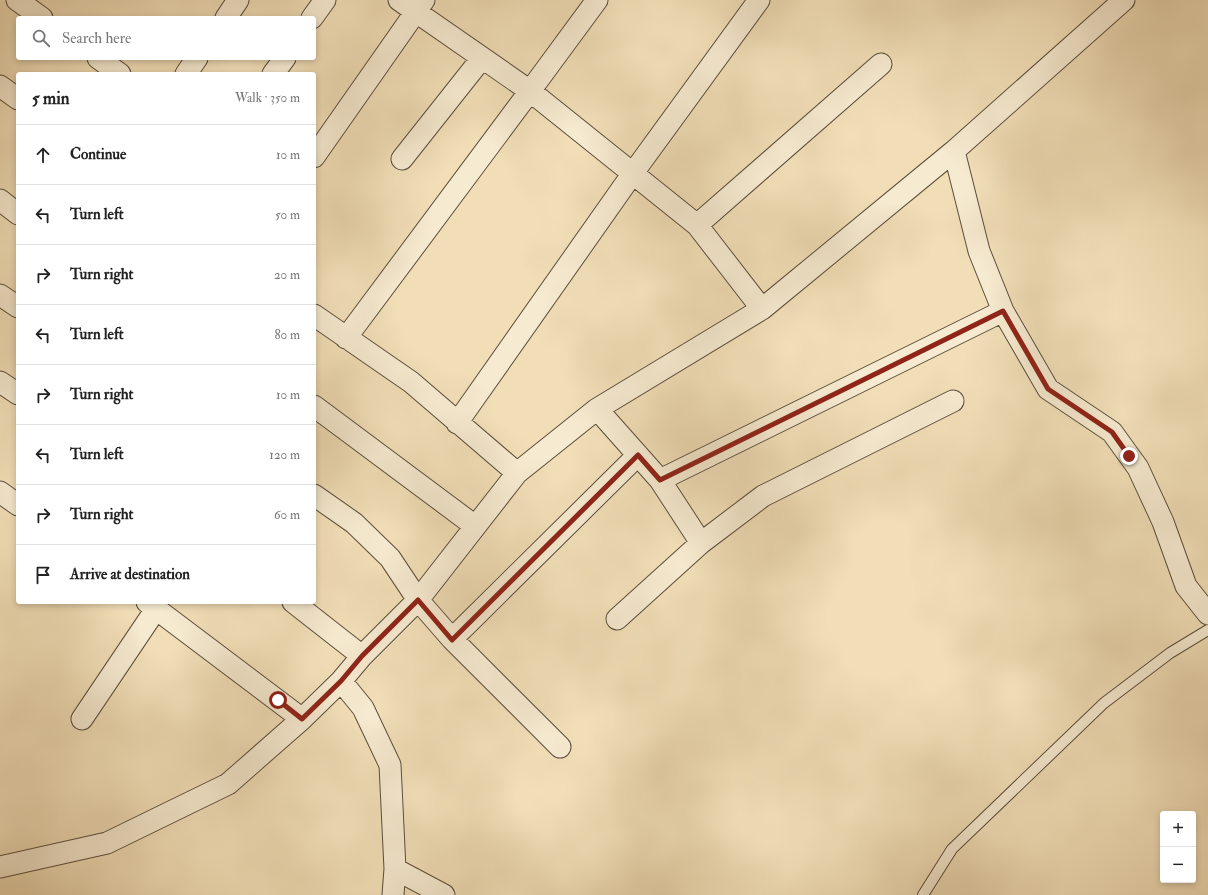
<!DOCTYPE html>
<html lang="en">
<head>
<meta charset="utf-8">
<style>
	:root { --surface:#fff; --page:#f6f6f6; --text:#222; --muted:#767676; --line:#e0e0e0 }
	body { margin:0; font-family:"IM FELL Double Pica",serif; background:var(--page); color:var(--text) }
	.controls { position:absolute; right:12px; bottom:12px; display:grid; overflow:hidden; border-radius:4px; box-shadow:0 2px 6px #0003 }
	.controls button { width:36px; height:36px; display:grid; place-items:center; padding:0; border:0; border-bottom:1px solid var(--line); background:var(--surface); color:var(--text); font:20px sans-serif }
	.stop { position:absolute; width:12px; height:12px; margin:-9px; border:3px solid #8f2418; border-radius:50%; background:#fff }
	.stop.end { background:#8f2418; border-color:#fff; box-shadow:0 1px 4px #0008 }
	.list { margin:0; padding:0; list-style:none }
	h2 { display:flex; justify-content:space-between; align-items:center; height:52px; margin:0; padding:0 16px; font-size:17px }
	h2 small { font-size:13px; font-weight:400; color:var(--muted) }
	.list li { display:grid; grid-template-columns:26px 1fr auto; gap:12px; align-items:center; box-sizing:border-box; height:60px; padding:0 16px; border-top:1px solid var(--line) }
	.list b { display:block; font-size:15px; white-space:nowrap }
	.list em { font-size:13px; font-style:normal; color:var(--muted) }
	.icon { flex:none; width:22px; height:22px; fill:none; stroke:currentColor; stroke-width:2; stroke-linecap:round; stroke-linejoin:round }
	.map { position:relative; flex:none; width:1208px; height:895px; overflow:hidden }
	.search { position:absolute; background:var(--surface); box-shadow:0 2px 6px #0003; left:16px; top:16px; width:300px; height:44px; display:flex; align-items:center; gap:10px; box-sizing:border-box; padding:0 14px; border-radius:4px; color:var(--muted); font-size:15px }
	.panel { position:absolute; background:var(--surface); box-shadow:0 2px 6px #0003; left:16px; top:72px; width:300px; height:532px; border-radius:4px }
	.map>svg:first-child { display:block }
</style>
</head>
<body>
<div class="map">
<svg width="1208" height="895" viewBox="0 0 1208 895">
	<rect width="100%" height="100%" fill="#f1deb7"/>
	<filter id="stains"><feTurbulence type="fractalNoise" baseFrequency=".005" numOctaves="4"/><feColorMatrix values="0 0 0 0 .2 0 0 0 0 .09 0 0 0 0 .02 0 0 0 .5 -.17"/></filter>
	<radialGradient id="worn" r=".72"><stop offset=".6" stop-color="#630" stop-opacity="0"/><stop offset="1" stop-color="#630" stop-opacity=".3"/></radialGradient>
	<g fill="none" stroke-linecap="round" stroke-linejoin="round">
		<g stroke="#5b4e3c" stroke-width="12">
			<path id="lane" d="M 923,895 L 952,849 L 1104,703 L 1170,653 L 1208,630"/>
		</g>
		<g stroke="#5b4e3c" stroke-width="23">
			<path id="street" d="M 17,0 L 42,18
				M 399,0 L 530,91 L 697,225 L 762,309
				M 226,18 L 238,0
				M 312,18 L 325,0
				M 98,58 L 120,74
				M 186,74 L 197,58
				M 273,74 L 285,58
				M 0,86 L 18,99
				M 954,151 L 979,251 L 1003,311 L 1048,389 L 1112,432 L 1138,468 L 1163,522 L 1186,586 L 1208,614
				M 314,157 L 424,0
				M 402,159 L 482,58
				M 0,200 L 18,214
				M 697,225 L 881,64
				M 0,295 L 18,307
				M 314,315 L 411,382 L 517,473
				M 346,338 L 530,91 L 597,0
				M 0,382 L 18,394
				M 314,406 L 475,526
				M 597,409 L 660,480 L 701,543
				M 457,423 L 633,173 L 759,0
				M 660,480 L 1003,311
				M 0,492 L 18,505
				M 314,495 L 354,523 L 390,558 L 418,600 L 452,639 L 560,747
				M 147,602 L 302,719
				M 293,602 L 362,656
				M 617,619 L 701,543 L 763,496 L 953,401
				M 452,639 L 638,455
				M 341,681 L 363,708 L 390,765 L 395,869 L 393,895
				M 82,719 L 156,609
				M 0,867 L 107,843 L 228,784 L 302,719 L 341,681 L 362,656 L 418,600 L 517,473 L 597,409 L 762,309 L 954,151 L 1124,0
				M 395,869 L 444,895"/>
		</g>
		<use href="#lane" stroke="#f6ead0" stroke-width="10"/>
		<use href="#street" stroke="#f6ead0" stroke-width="21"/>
	</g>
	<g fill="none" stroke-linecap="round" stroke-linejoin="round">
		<path stroke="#8f2418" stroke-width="5" d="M 278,700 L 302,719 L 341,681 L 362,656 L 418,600 L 452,640 L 638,455 L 660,480 L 1003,311 L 1048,389 L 1112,432 L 1129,456"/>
	</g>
	<rect width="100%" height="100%" filter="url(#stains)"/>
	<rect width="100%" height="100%" fill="url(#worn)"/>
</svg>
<div class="controls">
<button>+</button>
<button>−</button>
</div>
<div class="stop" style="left:278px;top:700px"></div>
<div class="stop end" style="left:1129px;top:456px"></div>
<div class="search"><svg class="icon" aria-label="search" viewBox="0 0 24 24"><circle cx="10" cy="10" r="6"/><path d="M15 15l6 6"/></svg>Search here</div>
<section class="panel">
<h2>5 min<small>Walk · 350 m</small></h2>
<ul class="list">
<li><svg class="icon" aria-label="ahead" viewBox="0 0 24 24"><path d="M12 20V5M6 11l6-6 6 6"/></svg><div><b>Continue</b></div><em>10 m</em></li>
<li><svg class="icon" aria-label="left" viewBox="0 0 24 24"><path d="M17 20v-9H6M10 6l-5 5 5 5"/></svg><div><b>Turn left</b></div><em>50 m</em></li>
<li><svg class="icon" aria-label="right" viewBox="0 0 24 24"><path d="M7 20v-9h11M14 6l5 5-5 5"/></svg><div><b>Turn right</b></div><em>20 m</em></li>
<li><svg class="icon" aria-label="left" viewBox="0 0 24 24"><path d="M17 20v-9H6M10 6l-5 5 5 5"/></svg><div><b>Turn left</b></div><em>80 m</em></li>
<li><svg class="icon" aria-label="right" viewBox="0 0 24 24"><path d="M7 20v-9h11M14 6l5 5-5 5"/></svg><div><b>Turn right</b></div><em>10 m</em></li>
<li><svg class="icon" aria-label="left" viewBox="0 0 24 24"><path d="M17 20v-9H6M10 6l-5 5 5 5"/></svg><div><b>Turn left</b></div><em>120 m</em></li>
<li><svg class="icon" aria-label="right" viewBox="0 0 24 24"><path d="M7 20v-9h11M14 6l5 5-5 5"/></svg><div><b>Turn right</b></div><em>60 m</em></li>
<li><svg class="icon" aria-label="arrive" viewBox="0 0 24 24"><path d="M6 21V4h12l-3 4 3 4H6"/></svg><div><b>Arrive at destination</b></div></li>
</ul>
</section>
</div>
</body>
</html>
